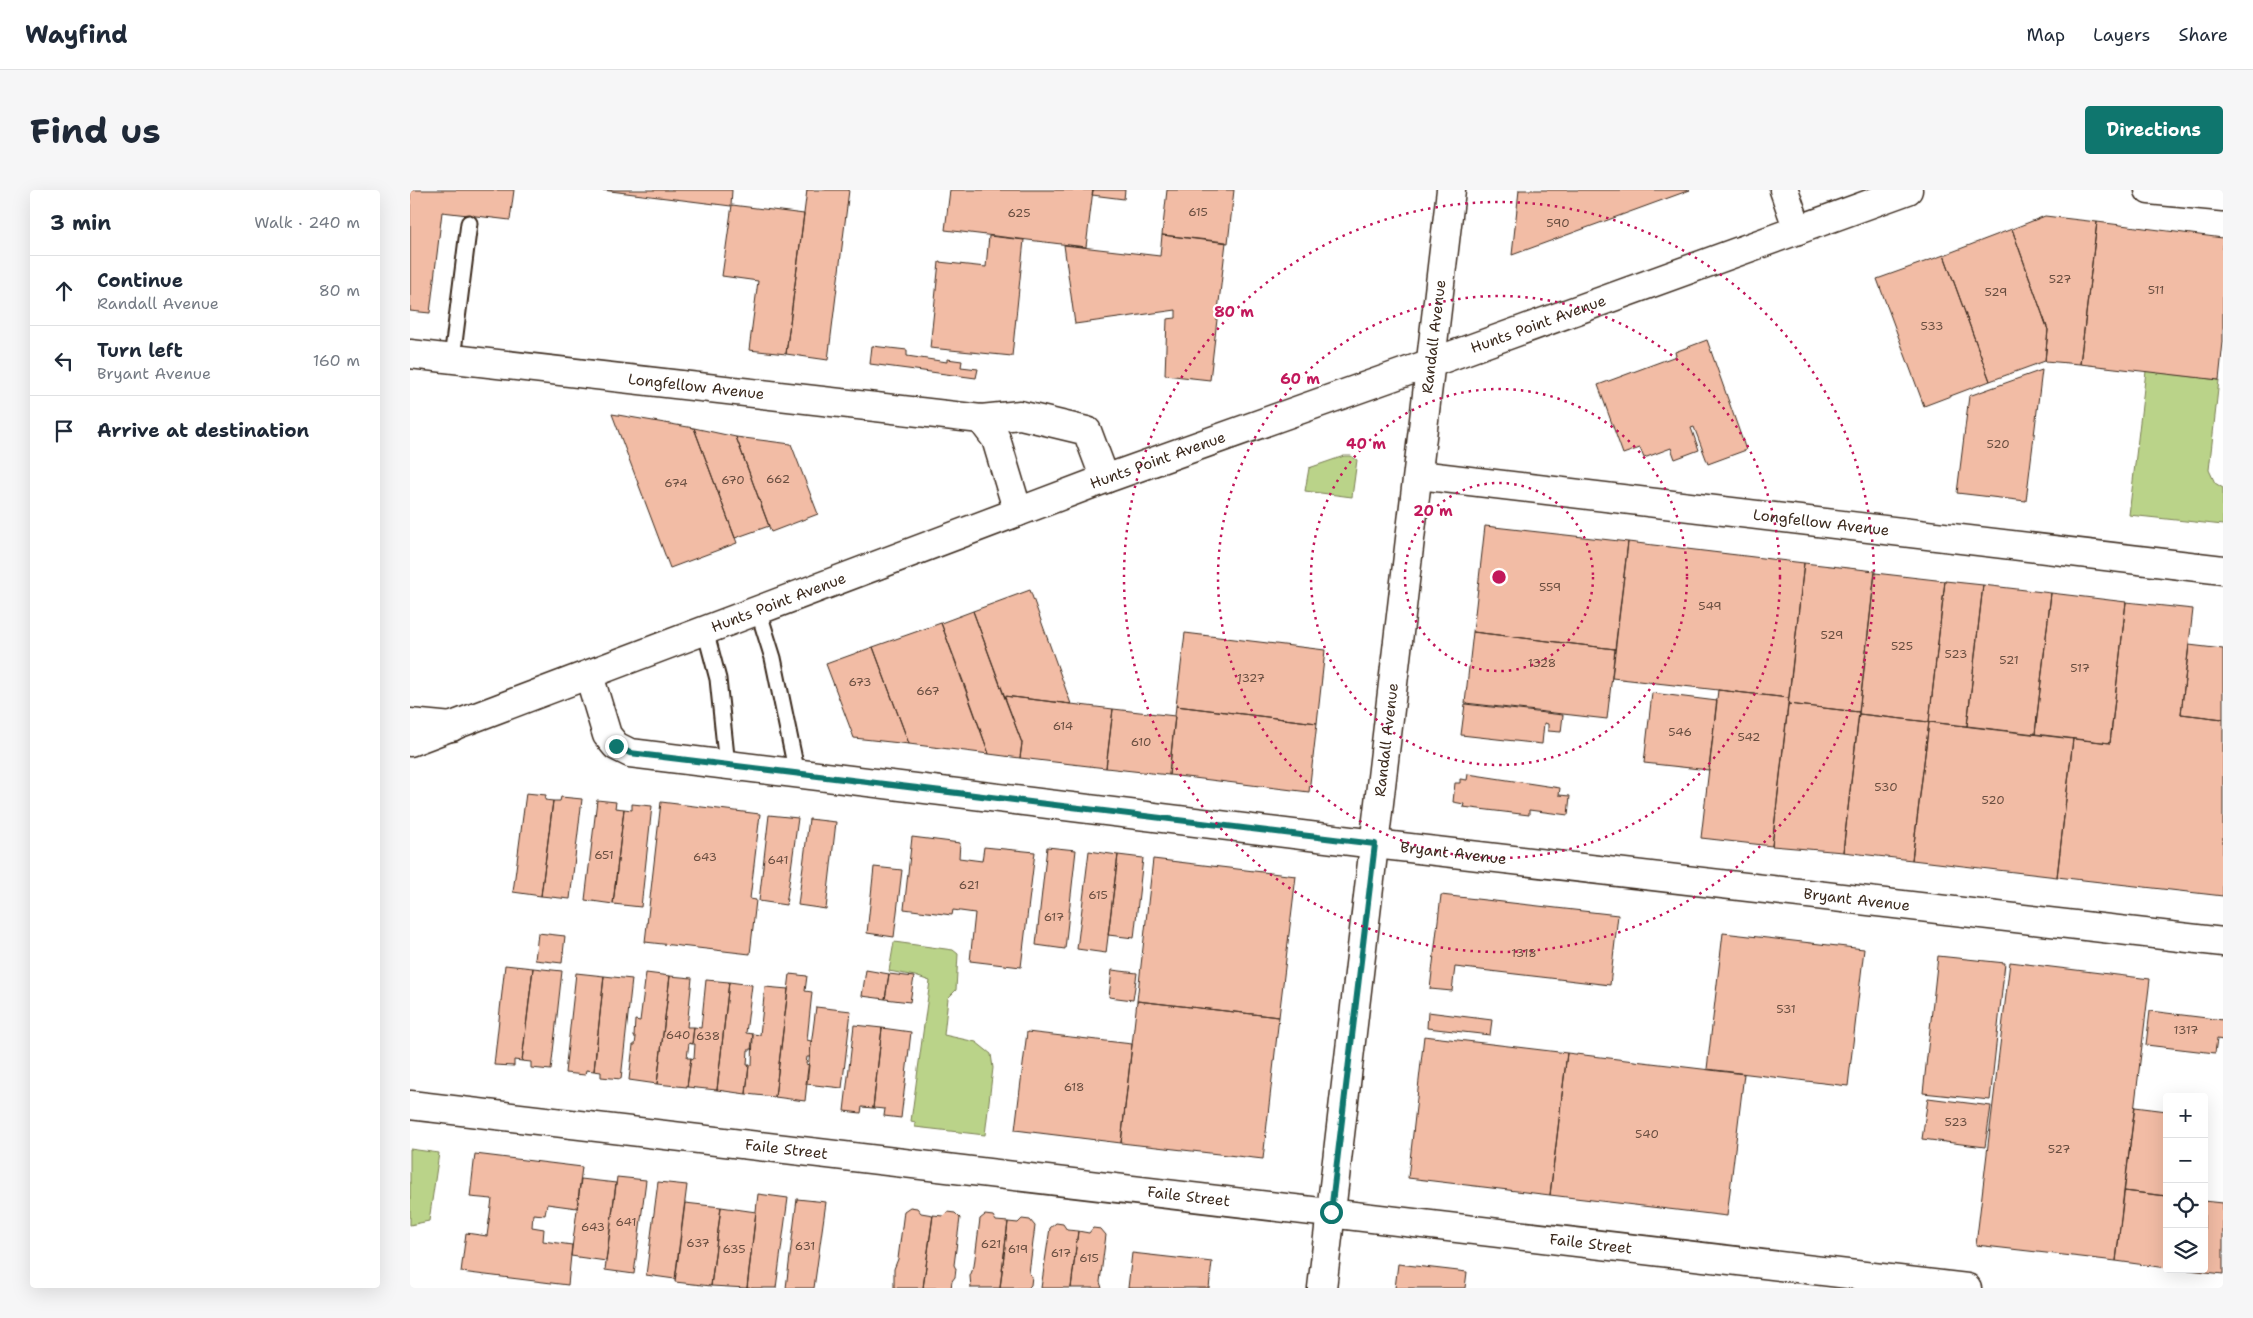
<!DOCTYPE html>
<html lang="en">
<head>
<meta charset="utf-8">
<style>
	:root { --surface:#fff; --page:#f6f6f7; --text:#1f2937; --muted:#747a83; --line:#e0e1e3; --accent:#0f766e }
	body { margin:0; font-family:"Shantell Sans",sans-serif; background:var(--page); color:var(--text) }
	.controls { position:absolute; right:15px; bottom:15px; display:grid; overflow:hidden; border-radius:5px; box-shadow:0 5px 20px #0002 }
	.controls button { width:45px; height:45px; display:grid; place-items:center; padding:0; border:0; border-bottom:1px solid var(--line); background:var(--surface); color:var(--text); font:25px sans-serif }
	.stop { position:absolute; width:15px; height:15px; margin:-11px; border:4px solid #0f766e; border-radius:50%; background:#fff }
	.stop.end { background:#0f766e; border-color:#fff; box-shadow:0 1px 5px #0008 }
	.list { margin:0; padding:0; list-style:none }
	h2 { display:flex; justify-content:space-between; align-items:center; height:65px; margin:0; padding:0 20px; font-size:21px }
	h2 small { font-size:16px; font-weight:400; color:var(--muted) }
	.list li { display:grid; grid-template-columns:32px 1fr auto; gap:15px; align-items:center; box-sizing:border-box; height:70px; padding:0 20px; border-top:1px solid var(--line) }
	.list b { display:block; font-size:19px; white-space:nowrap }
	.list p { margin:0; font-size:16px; white-space:nowrap; color:var(--muted) }
	.list em { font-size:16px; font-style:normal; color:var(--muted) }
	.icon { flex:none; width:28px; height:28px; fill:none; stroke:currentColor; stroke-width:2; stroke-linecap:round; stroke-linejoin:round }
	.map { position:relative; flex:none; width:1813px; height:1098px; overflow:hidden; border-radius:5px }
	header { display:flex; align-items:center; gap:30px; box-sizing:border-box; height:70px; padding:0 25px; background:var(--surface); border-bottom:1px solid var(--line) }
	header strong { font-size:24px }
	nav { display:flex; gap:28px; margin-inline-start:auto; font-size:18px }
	.intro { display:flex; align-items:center; justify-content:space-between; box-sizing:border-box; height:120px; padding:0 30px }
	h1 { margin:0; font-size:35px }
	.button { padding:12px 22px; border-radius:5px; background:var(--accent); color:#fff; font-size:18px; font-weight:700 }
	main { display:flex; gap:30px; padding:0 30px }
	aside { flex:1; background:var(--surface); border-radius:5px; box-shadow:0 5px 20px #0002 }
	.map>svg:first-child { display:block }
</style>
</head>
<body>
<header>
<strong>Wayfind</strong>
<nav><a>Map</a><a>Layers</a><a>Share</a></nav>
</header>
<div class="intro"><h1>Find us</h1><a class="button">Directions</a></div>
<main>
<aside>
<h2>3 min<small>Walk · 240 m</small></h2>
<ul class="list">
<li><svg class="icon" aria-label="ahead" viewBox="0 0 24 24"><path d="M12 20V5M6 11l6-6 6 6"/></svg><div><b>Continue</b><p>Randall Avenue</p></div><em>80 m</em></li>
<li><svg class="icon" aria-label="left" viewBox="0 0 24 24"><path d="M17 20v-9H6M10 6l-5 5 5 5"/></svg><div><b>Turn left</b><p>Bryant Avenue</p></div><em>160 m</em></li>
<li><svg class="icon" aria-label="arrive" viewBox="0 0 24 24"><path d="M6 21V4h12l-3 4 3 4H6"/></svg><div><b>Arrive at destination</b></div></li>
</ul>
</aside>
<div class="map">
<svg width="1813" height="1098" viewBox="0 0 1813 1098">
	<rect width="100%" height="100%" fill="#fff"/>
	<filter id="ink" filterUnits="userSpaceOnUse"><feTurbulence type="fractalNoise" baseFrequency=".02" numOctaves="2"/><feDisplacementMap in="SourceGraphic" scale="10" xChannelSelector="R" yChannelSelector="G"/><feConvolveMatrix kernelMatrix="1 2 1 2 8 2 1 2 1" color-interpolation-filters="sRGB"/></filter>
	<g filter="url(#ink)">
		<path fill="#bad389" stroke="#7a7e54" d="M 1736,181 L 1809,190 L 1799,280 L 1805,293 L 1813,298 L 1813,335 L 1719,325 Z
			M 934,266 L 941,266 L 947,270 L 942,307 L 895,301 L 899,278 Z
			M 484,752 L 543,760 L 548,764 L 546,800 L 538,808 L 534,845 L 566,852 L 581,864 L 583,878 L 575,945 L 505,937 L 505,932 L 501,931 L 520,791 L 505,786 L 479,781 Z
			M 0,959 L 29,963 L 19,1031 L 0,1035 Z"/>
		<path fill="#f2bca5" stroke="#3b2a1e" d="M 0,0 L 104,0 L 100,30 L 32,22 L 20,123 L 0,121 Z
			M 192,0 L 322,0 L 321,16 Z
			M 397,0 L 439,0 L 418,170 L 376,164 Z
			M 540,0 L 683,0 L 676,57 L 535,40 Z
			M 683,0 L 715,0 L 714,9 L 682,5 Z
			M 757,0 L 824,0 L 818,53 L 752,45 Z
			M 1109,0 L 1280,0 L 1102,65 Z
			M 322,15 L 394,24 L 376,164 L 339,160 L 348,91 L 312,86 Z
			M 1635,26 L 1687,32 L 1670,174 L 1635,171 L 1638,140 L 1602,39 Z
			M 1687,32 L 1813,48 L 1813,152 L 1809,190 L 1670,174 Z
			M 1602,39 L 1638,140 L 1635,171 L 1580,191 L 1534,65 Z
			M 752,45 L 816,52 L 800,190 L 755,185 L 757,129 L 766,128 L 766,120 L 665,134 L 654,55 L 750,66 Z
			M 579,46 L 614,50 L 602,166 L 520,158 L 529,72 L 576,77 Z
			M 1534,65 L 1580,191 L 1514,216 L 1467,89 Z
			M 1297,150 L 1336,260 L 1298,274 L 1284,237 L 1281,238 L 1289,260 L 1265,269 L 1261,258 L 1234,268 L 1230,258 L 1213,264 L 1188,195 L 1266,166 L 1265,162 Z
			M 462,156 L 497,160 L 497,166 L 537,172 L 537,169 L 552,171 L 551,177 L 568,179 L 566,188 L 460,174 Z
			M 1632,180 L 1616,311 L 1547,303 L 1559,206 Z
			M 202,224 L 284,238 L 327,353 L 260,378 Z
			M 284,238 L 326,247 L 359,336 L 325,348 Z
			M 326,247 L 381,254 L 408,324 L 361,342 Z
			M 1075,336 L 1218,352 L 1205,459 L 1063,442 Z
			M 1218,352 L 1394,373 L 1379,508 L 1202,488 Z
			M 1394,373 L 1465,381 L 1449,522 L 1378,514 Z
			M 1465,383 L 1535,391 L 1519,532 L 1449,524 Z
			M 1535,391 L 1573,395 L 1557,536 L 1519,532 Z
			M 1573,395 L 1641,403 L 1625,544 L 1557,536 Z
			M 620,400 L 661,514 L 594,506 L 563,421 Z
			M 1641,403 L 1716,412 L 1700,553 L 1625,544 Z
			M 1716,412 L 1783,419 L 1771,524 L 1813,529 L 1813,706 L 1647,687 L 1663,549 L 1700,553 Z
			M 563,421 L 612,553 L 610,568 L 579,564 L 531,433 Z
			M 531,433 L 553,491 L 579,564 L 499,554 L 463,457 Z
			M 1063,442 L 1205,459 L 1197,529 L 1055,513 Z
			M 775,443 L 915,460 L 907,533 L 766,516 Z
			M 1779,455 L 1813,459 L 1813,529 L 1771,524 Z
			M 463,457 L 483,511 L 499,554 L 444,548 L 416,474 Z
			M 1308,500 L 1379,508 L 1362,656 L 1291,648 Z
			M 1242,503 L 1307,511 L 1299,580 L 1234,573 Z
			M 594,506 L 703,519 L 696,578 L 610,568 L 612,553 Z
			M 1055,514 L 1153,525 L 1151,542 L 1138,541 L 1138,534 L 1134,533 L 1132,554 L 1051,545 Z
			M 1378,514 L 1449,522 L 1433,662 L 1362,656 Z
			M 766,516 L 907,533 L 899,602 L 759,585 Z
			M 703,519 L 765,526 L 759,585 L 696,578 Z
			M 1449,524 L 1519,532 L 1502,670 L 1433,662 Z
			M 1519,532 L 1663,549 L 1647,687 L 1502,670 Z
			M 1058,584 L 1150,598 L 1149,605 L 1160,606 L 1158,625 L 1119,620 L 1119,625 L 1053,617 L 1054,614 L 1043,612 L 1045,593 L 1050,593 L 1050,589 L 1057,590 Z
			M 116,603 L 136,605 L 135,610 L 143,611 L 131,706 L 103,702 Z
			M 151,607 L 172,609 L 160,709 L 131,706 L 143,611 L 150,611 Z
			M 187,610 L 206,612 L 205,618 L 214,619 L 203,714 L 175,710 Z
			M 251,612 L 350,624 L 340,709 L 346,710 L 340,764 L 235,752 Z
			M 222,614 L 242,616 L 231,717 L 203,714 L 214,619 L 222,620 Z
			M 359,625 L 388,628 L 376,715 L 349,711 Z
			M 399,629 L 426,632 L 416,719 L 388,715 Z
			M 502,647 L 550,653 L 549,668 L 572,671 L 574,657 L 625,662 L 611,777 L 560,771 L 565,723 L 543,720 L 542,725 L 494,719 Z
			M 637,657 L 666,660 L 655,759 L 626,755 Z
			M 679,661 L 708,665 L 696,763 L 667,759 Z
			M 708,665 L 733,668 L 724,748 L 698,745 Z
			M 743,669 L 886,686 L 869,827 L 727,811 Z
			M 464,677 L 492,680 L 484,747 L 457,743 Z
			M 1031,705 L 1208,725 L 1200,795 L 1045,777 L 1042,801 L 1020,799 Z
			M 128,743 L 155,746 L 152,773 L 125,770 Z
			M 1313,743 L 1454,759 L 1438,896 L 1297,879 Z
			M 1528,766 L 1595,773 L 1580,910 L 1513,903 Z
			M 1600,772 L 1740,789 L 1706,1071 L 1566,1055 Z
			M 95,775 L 123,778 L 112,871 L 104,870 L 104,876 L 84,875 Z
			M 123,778 L 152,781 L 141,880 L 121,878 L 121,872 L 112,871 Z
			M 456,780 L 479,784 L 475,809 L 452,806 Z
			M 702,780 L 727,783 L 723,810 L 699,807 Z
			M 166,783 L 194,786 L 184,881 L 176,880 L 175,885 L 155,883 Z
			M 236,783 L 260,786 L 247,894 L 219,890 L 223,855 L 225,855 L 226,847 L 224,847 L 225,830 L 230,831 Z
			M 380,784 L 397,786 L 395,801 L 402,802 L 397,850 L 401,851 L 400,867 L 397,867 L 396,874 L 399,875 L 395,911 L 365,907 Z
			M 479,784 L 504,787 L 500,812 L 475,809 Z
			M 194,786 L 222,789 L 211,889 L 191,887 L 191,882 L 184,881 Z
			M 260,786 L 282,788 L 277,837 L 284,837 L 282,854 L 279,853 L 277,868 L 281,868 L 277,897 L 247,894 Z
			M 296,790 L 319,792 L 307,900 L 277,897 L 281,868 L 284,869 L 285,854 L 282,854 L 284,837 L 291,838 Z
			M 319,792 L 342,795 L 336,843 L 343,844 L 341,860 L 338,860 L 337,875 L 339,875 L 336,904 L 307,900 Z
			M 355,797 L 378,799 L 365,907 L 336,904 L 339,875 L 342,875 L 343,844 L 350,845 Z
			M 727,811 L 869,827 L 853,969 L 711,953 Z
			M 406,817 L 441,821 L 432,898 L 396,894 Z
			M 1740,821 L 1813,830 L 1813,850 L 1807,849 L 1805,863 L 1736,855 Z
			M 1018,822 L 1082,830 L 1080,845 L 1017,838 Z
			M 444,835 L 472,838 L 463,918 L 452,917 L 451,923 L 434,921 Z
			M 472,838 L 501,842 L 491,928 L 474,926 L 475,919 L 463,918 Z
			M 617,842 L 722,854 L 711,953 L 605,940 Z
			M 1014,846 L 1157,863 L 1140,1005 L 998,988 Z
			M 1157,863 L 1334,884 L 1317,1026 L 1140,1005 Z
			M 1518,908 L 1581,916 L 1575,957 L 1512,949 Z
			M 1725,917 L 1757,921 L 1757,1006 L 1714,1001 Z
			M 65,964 L 172,977 L 167,1018 L 137,1014 L 135,1025 L 123,1024 L 122,1037 L 134,1039 L 133,1051 L 162,1055 L 158,1095 L 51,1082 L 56,1043 L 77,1046 L 82,1009 L 60,1007 Z
			M 207,987 L 236,990 L 224,1084 L 195,1080 Z
			M 171,989 L 206,993 L 196,1071 L 161,1066 Z
			M 248,992 L 277,995 L 265,1089 L 236,1085 Z
			M 1714,1001 L 1757,1006 L 1757,1078 L 1706,1071 Z
			M 348,1004 L 378,1008 L 366,1098 L 337,1098 Z
			M 387,1009 L 416,1012 L 404,1098 L 376,1098 Z
			M 1794,1011 L 1813,1013 L 1813,1084 L 1770,1079 L 1794,1079 Z
			M 275,1013 L 311,1017 L 301,1096 L 265,1092 Z
			M 311,1017 L 346,1022 L 337,1098 L 301,1096 Z
			M 500,1017 L 507,1018 L 511,1023 L 523,1025 L 513,1098 L 484,1098 L 484,1079 L 488,1069 L 494,1021 Z
			M 537,1022 L 545,1023 L 550,1028 L 544,1075 L 546,1079 L 545,1087 L 542,1091 L 541,1098 L 513,1098 L 523,1025 L 533,1026 Z
			M 575,1025 L 583,1026 L 586,1031 L 598,1032 L 590,1098 L 561,1098 L 560,1086 L 564,1076 L 570,1029 Z
			M 612,1029 L 620,1030 L 625,1036 L 619,1083 L 622,1086 L 621,1095 L 618,1098 L 590,1098 L 598,1032 L 608,1033 Z
			M 646,1033 L 653,1034 L 657,1040 L 668,1041 L 661,1098 L 631,1098 L 640,1038 Z
			M 683,1038 L 691,1039 L 696,1045 L 690,1092 L 692,1098 L 661,1098 L 668,1041 L 679,1043 Z
			M 722,1063 L 802,1072 L 799,1098 L 718,1098 Z
			M 988,1074 L 1057,1082 L 1055,1098 L 985,1098 Z"/>
		<g fill="none" stroke-linecap="round" stroke-linejoin="round">
			<g stroke="#3b2a1e" stroke-width="19">
				<path id="service" d="M 42,169 L 59,33
					M 348,420 L 363,468 L 387,584
					M 295,440 L 308,489 L 317,576"/>
			</g>
			<g stroke="#3b2a1e" stroke-width="31">
				<g id="minor">
					<path d="M 1374,0 L 1388,40"/>
					<path d="M 1739,0 L 1813,7"/>
					<path id="s1" d="M 0,164 L 571,229 L 610,225 L 677,241 L 695,289"/>
					<path d="M 571,229 L 586,249 L 608,322"/>
					<path id="s2" d="M 1009,285 L 1813,380"/>
					<path id="s3" d="M 179,485 L 197,545 L 206,556 L 220,563 L 965,654 L 1813,752"/>
					<path d="M 0,533 L 42,537"/>
					<path id="s4" d="M 0,915 L 1557,1098"/>
				</g>
			</g>
			<g stroke="#3b2a1e" stroke-width="31">
				<g id="tertiary">
					<path id="s5" d="M 0,552 L 695,289 L 1021,173"/>
				</g>
			</g>
			<g stroke="#3b2a1e" stroke-width="31">
				<g id="secondary">
					<path id="s6" d="M 1021,173 L 1498,0"/>
					<path id="s7" d="M 912,1098 L 1041,0"/>
				</g>
			</g>
			<use href="#service" stroke="#fff" stroke-width="15"/>
			<use href="#minor" stroke="#fff" stroke-width="28"/>
			<use href="#tertiary" stroke="#fff" stroke-width="28"/>
			<use href="#secondary" stroke="#fff" stroke-width="28"/>
		</g>
	</g>
	<g fill="none" stroke-linecap="round" stroke-linejoin="round" filter="url(#ink)">
		<path stroke="#0f766e" stroke-width="6" d="M 206,556 L 220,563 L 965,654 L 921,1022"/>
	</g>
	<g fill="none" stroke="#c2185b" stroke-width="2.5" stroke-dasharray="2.5 5">
		<circle cx="1089" cy="387" r="94"/>
		<circle cx="1089" cy="387" r="188"/>
		<circle cx="1089" cy="387" r="281"/>
		<circle cx="1089" cy="387" r="375"/>
	</g>
	<g text-anchor="middle" dominant-baseline="central" stroke-width="4.5" stroke-linejoin="round" paint-order="stroke">
		<g font-size="12" fill="#694e40">
			<text x="788" y="22">615</text>
			<text x="609" y="23">625</text>
			<text x="1148" y="33">590</text>
			<text x="1650" y="89">527</text>
			<text x="1746" y="100">511</text>
			<text x="1586" y="102">529</text>
			<text x="1522" y="136">533</text>
			<text x="1588" y="254">520</text>
			<text x="368" y="289">662</text>
			<text x="323" y="290">670</text>
			<text x="266" y="293">674</text>
			<text x="1140" y="397">559</text>
			<text x="1300" y="416">549</text>
			<text x="1422" y="445">529</text>
			<text x="1492" y="456">525</text>
			<text x="1546" y="464">523</text>
			<text x="1599" y="470">521</text>
			<text x="1132" y="473">1328</text>
			<text x="1670" y="478">517</text>
			<text x="841" y="488">1327</text>
			<text x="450" y="492">673</text>
			<text x="518" y="501">667</text>
			<text x="653" y="536">614</text>
			<text x="1270" y="542">546</text>
			<text x="1339" y="547">542</text>
			<text x="731" y="552">610</text>
			<text x="1476" y="597">530</text>
			<text x="1583" y="610">520</text>
			<text x="194" y="665">651</text>
			<text x="295" y="667">643</text>
			<text x="368" y="670">641</text>
			<text x="559" y="695">621</text>
			<text x="688" y="705">615</text>
			<text x="644" y="727">617</text>
			<text x="1114" y="763">1318</text>
			<text x="1376" y="819">531</text>
			<text x="1776" y="840">1317</text>
			<text x="268" y="845">640</text>
			<text x="298" y="846">638</text>
			<text x="664" y="897">618</text>
			<text x="1546" y="932">523</text>
			<text x="1237" y="944">540</text>
			<text x="1649" y="959">527</text>
			<text x="216" y="1032">641</text>
			<text x="183" y="1037">643</text>
			<text x="288" y="1053">637</text>
			<text x="581" y="1054">621</text>
			<text x="395" y="1056">631</text>
			<text x="324" y="1059">635</text>
			<text x="608" y="1059">619</text>
			<text x="651" y="1063">617</text>
			<text x="679" y="1068">615</text>
		</g>
		<g font-size="15" fill="#3b2a1e" stroke="#fff">
			<text stroke="none"><textPath href="#s6" startOffset="114">Hunts Point Avenue</textPath></text>
			<text stroke="none"><textPath href="#s7" startOffset="958">Randall Avenue</textPath></text>
			<text stroke="none"><textPath href="#s1" startOffset="288">Longfellow Avenue</textPath></text>
			<text stroke="none"><textPath href="#s5" startOffset="799">Hunts Point Avenue</textPath></text>
			<text stroke="none"><textPath href="#s2" startOffset="405">Longfellow Avenue</textPath></text>
			<text stroke="none"><textPath href="#s5" startOffset="394">Hunts Point Avenue</textPath></text>
			<text stroke="none"><textPath href="#s7" startOffset="552">Randall Avenue</textPath></text>
			<text stroke="none"><textPath href="#s3" startOffset="922">Bryant Avenue</textPath></text>
			<text stroke="none"><textPath href="#s3" startOffset="1328">Bryant Avenue</textPath></text>
			<text stroke="none"><textPath href="#s4" startOffset="379">Faile Street</textPath></text>
			<text stroke="none"><textPath href="#s4" startOffset="784">Faile Street</textPath></text>
			<text stroke="none"><textPath href="#s4" startOffset="1189">Faile Street</textPath></text>
		</g>
	</g>
	<circle cx="1089" cy="387" r="8" fill="#c2185b" stroke="#fff" stroke-width="2.5"/>
	<g font-size="15" text-anchor="middle" font-weight="bold" fill="#c2185b" stroke="#fff" stroke-width="4.5" stroke-linejoin="round" paint-order="stroke">
		<text x="824" y="127">80 m</text>
		<text x="890" y="194">60 m</text>
		<text x="956" y="259">40 m</text>
		<text x="1023" y="326">20 m</text>
	</g>
</svg>
<div class="controls">
<button>+</button>
<button>−</button>
<button><svg class="icon" aria-label="locate" viewBox="0 0 24 24"><circle cx="12" cy="12" r="6"/><path d="M12 2v4M12 18v4M2 12h4M18 12h4"/></svg></button>
<button><svg class="icon" aria-label="layers" viewBox="0 0 24 24"><path d="M12 4l9 5-9 5-9-5zM3 14l9 5 9-5"/></svg></button>
</div>
<div class="stop" style="left:921px;top:1022px"></div>
<div class="stop end" style="left:206px;top:556px"></div>
</div>
</main>
</body>
</html>
